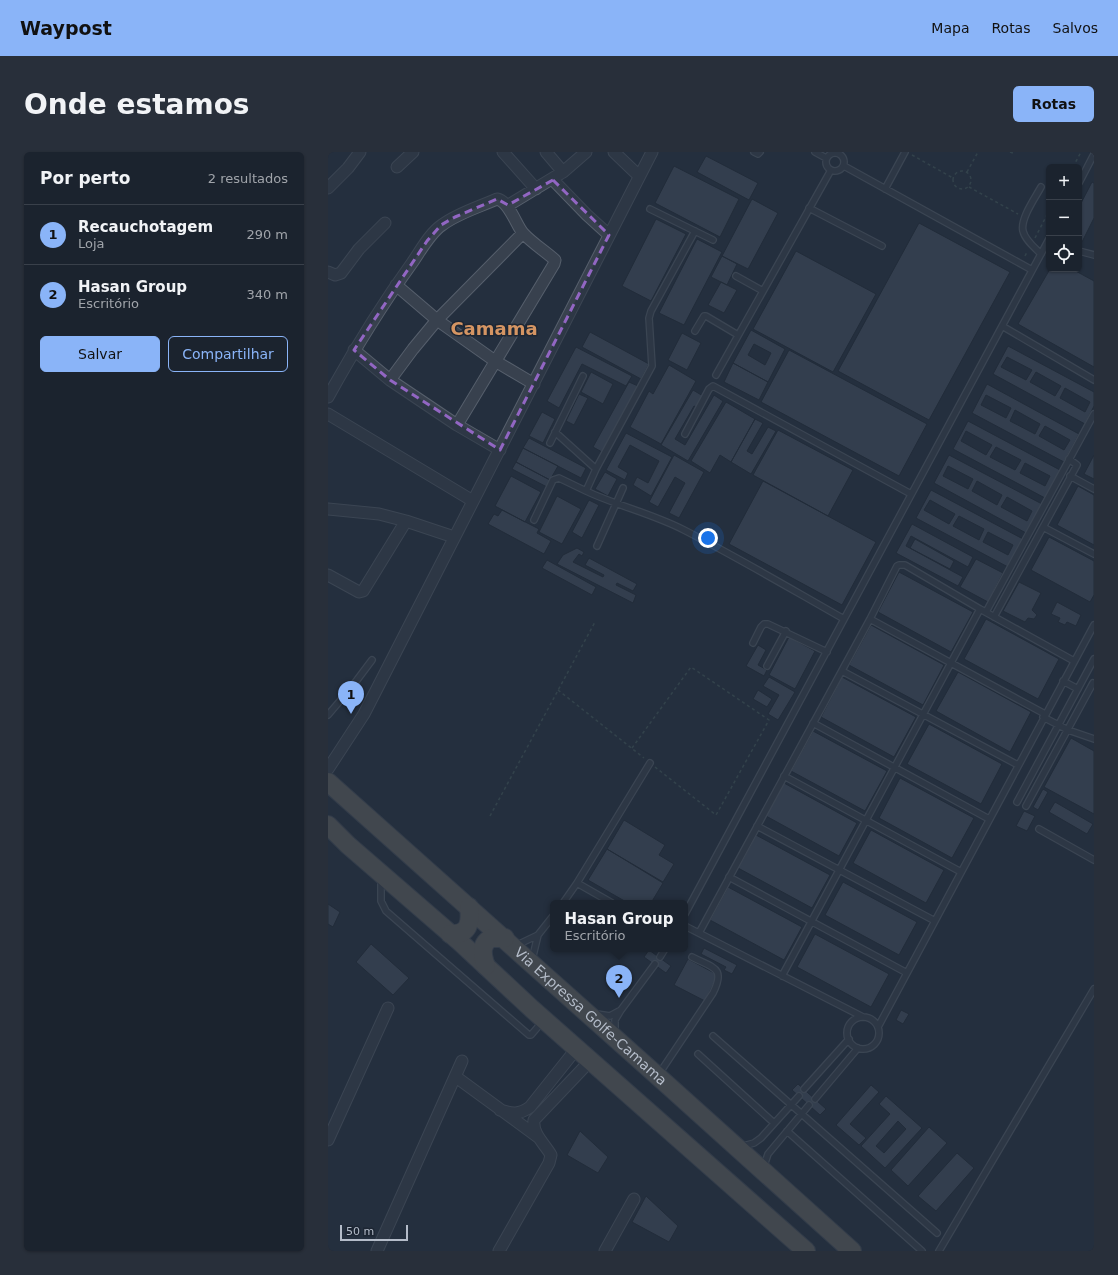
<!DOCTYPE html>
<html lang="pt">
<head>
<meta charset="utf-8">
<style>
	:root { --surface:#1b232e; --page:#282f3a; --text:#f1f3f6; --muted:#a0a4aa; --line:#39404a; --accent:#8ab4f8 }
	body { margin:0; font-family:"DejaVu Sans",sans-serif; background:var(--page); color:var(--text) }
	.controls { position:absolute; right:12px; top:12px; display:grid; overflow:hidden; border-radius:6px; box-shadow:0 1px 3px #0004 }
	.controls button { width:36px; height:36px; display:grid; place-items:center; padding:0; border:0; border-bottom:1px solid var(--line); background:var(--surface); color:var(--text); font:20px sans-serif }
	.scale { position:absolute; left:12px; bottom:10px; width:68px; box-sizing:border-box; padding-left:4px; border:2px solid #b4bcc9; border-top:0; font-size:11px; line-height:14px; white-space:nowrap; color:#b4bcc9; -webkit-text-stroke:3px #1d2633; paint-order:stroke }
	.you { position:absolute; left:380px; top:386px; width:14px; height:14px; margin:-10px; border:3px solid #fff; border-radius:50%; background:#1a73e8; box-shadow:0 0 0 6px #1a73e833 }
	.badge { display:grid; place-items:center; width:26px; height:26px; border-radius:50%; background:var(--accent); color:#111; font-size:13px; font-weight:700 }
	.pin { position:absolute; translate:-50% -33px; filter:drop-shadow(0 1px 2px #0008) }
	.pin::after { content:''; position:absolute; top:21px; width:14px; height:12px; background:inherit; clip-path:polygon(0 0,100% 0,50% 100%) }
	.popup { position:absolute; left:222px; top:748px; width:138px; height:52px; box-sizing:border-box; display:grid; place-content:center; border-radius:6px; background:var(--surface); filter:drop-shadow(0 1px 3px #0005); font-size:13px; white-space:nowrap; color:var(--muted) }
	.popup b { font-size:15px; color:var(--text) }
	.popup::after { content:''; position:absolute; left:50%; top:100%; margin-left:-8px; border:8px solid transparent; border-top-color:var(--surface) }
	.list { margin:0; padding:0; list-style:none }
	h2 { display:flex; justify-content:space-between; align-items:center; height:52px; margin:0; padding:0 16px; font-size:17px }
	h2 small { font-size:13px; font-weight:400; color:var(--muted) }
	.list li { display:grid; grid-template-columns:26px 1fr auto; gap:12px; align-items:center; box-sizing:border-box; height:60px; padding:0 16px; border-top:1px solid var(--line) }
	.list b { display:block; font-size:15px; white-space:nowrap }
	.list p { margin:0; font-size:13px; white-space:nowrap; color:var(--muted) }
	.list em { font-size:13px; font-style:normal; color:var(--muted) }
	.actions { display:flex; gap:8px; padding:12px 16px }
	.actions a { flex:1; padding:9px 0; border:1px solid var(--accent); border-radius:6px; text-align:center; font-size:14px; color:var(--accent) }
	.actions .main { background:var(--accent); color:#111 }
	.icon { flex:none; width:22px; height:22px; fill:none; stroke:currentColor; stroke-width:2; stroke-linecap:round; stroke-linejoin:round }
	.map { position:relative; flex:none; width:766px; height:1099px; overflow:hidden; border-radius:6px }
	header { display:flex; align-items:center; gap:24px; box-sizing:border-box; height:56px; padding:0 20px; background:var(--accent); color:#111 }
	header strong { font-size:19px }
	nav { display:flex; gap:22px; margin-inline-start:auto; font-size:14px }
	.intro { display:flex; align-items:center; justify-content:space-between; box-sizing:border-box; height:96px; padding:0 24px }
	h1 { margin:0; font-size:28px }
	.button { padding:10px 18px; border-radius:6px; background:var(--accent); color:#111; font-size:14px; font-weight:700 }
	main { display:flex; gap:24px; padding:0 24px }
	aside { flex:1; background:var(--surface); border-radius:6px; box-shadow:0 1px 3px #0004 }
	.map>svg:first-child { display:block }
</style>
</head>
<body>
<header>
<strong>Waypost</strong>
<nav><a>Mapa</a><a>Rotas</a><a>Salvos</a></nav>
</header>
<div class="intro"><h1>Onde estamos</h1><a class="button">Rotas</a></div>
<main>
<aside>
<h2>Por perto<small>2 resultados</small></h2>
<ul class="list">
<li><span class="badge">1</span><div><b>Recauchotagem</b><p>Loja</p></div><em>290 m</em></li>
<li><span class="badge">2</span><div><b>Hasan Group</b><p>Escritório</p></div><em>340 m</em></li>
</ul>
<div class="actions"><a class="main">Salvar</a><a>Compartilhar</a></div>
</aside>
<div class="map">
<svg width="766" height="1099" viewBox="0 0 766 1099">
	<rect width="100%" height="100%" fill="#242f3e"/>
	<path fill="#455162" stroke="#1f2835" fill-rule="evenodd" d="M 378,4 L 430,31 L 421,48 L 369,20 Z
		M 346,14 L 411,47 L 392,85 L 327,51 Z
		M 764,30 L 766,31 L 766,66 L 754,90 L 751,89 L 751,55 Z
		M 424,47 L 450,61 L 420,117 L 394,104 Z
		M 328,67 L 358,82 L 323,149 L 294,134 Z
		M 591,71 L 682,120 L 601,268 L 510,219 Z
		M 369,87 L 394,100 L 356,173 L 331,161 Z
		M 468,99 L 548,142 L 505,220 L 425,177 Z
		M 394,104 L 409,112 L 399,133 L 383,125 Z
		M 722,117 L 744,117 L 766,129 L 766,215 L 690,172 Z
		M 393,130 L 409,138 L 396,161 L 380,153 Z
		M 423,178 L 457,197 L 440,230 L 405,211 ZM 426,192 L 443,201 L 437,213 L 420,203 Z
		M 262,180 L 321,212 L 313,227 L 254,195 Z
		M 354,181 L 373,191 L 359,218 L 340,208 Z
		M 680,194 L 766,240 L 766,254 L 757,272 L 665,222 ZM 679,205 L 704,218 L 698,228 L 673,215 ZM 708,220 L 733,234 L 727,244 L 702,230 ZM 737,236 L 762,250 L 757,260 L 732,246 Z
		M 248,195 L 304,224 L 298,234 L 254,212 L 231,256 L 219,249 Z
		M 461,198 L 599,272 L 571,324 L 433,250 Z
		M 405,211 L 440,230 L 431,248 L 396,230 Z
		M 341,213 L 368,229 L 333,292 L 302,275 L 321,239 L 325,242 Z
		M 263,220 L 285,232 L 275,252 L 253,240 Z
		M 301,230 L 310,234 L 274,300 L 265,295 Z
		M 659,232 L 751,282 L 736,310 L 644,261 ZM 658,243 L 683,256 L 678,266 L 653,253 ZM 687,258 L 712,272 L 707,282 L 682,269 ZM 717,274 L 742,288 L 736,298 L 711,284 Z
		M 365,238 L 375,244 L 369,255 L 366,254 L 347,287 L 357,293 L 386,243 L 395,249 L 360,309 L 333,293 Z
		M 251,242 L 260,246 L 246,273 L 238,269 Z
		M 398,250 L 427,267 L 403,310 L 392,303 L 382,321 L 363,309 Z
		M 214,260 L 227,267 L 215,291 L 201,284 Z
		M 427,267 L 435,271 L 419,299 L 424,302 L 440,275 L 448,279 L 423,322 L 403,310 Z
		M 640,269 L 732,318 L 717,346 L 625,297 ZM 638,279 L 664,293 L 658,303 L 633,289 ZM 668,295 L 693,308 L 687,318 L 662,305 ZM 697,311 L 722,324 L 717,334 L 692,321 Z
		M 450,278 L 525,318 L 500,364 L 425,323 Z
		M 298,281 L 344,305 L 323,344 L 305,333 L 309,325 L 320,331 L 331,309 L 302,293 L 290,315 L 300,321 L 297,328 L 278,318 Z
		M 201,286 L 258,316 L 253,326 L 195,296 Z
		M 195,296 L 230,314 L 222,328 L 188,310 Z
		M 346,303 L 376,320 L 351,366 L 341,361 L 357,331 L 347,325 L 330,355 L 321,350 Z
		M 621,303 L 714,352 L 698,381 L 606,331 ZM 620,314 L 645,327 L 640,337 L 615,324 ZM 649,329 L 674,343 L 669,353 L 644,339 ZM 679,345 L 704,359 L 699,369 L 673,355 Z
		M 766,303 L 766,327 L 756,322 Z
		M 188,310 L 222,328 L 219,335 L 184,317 Z
		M 277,320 L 289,327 L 280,344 L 267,337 Z
		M 183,324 L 213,340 L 197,370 L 167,354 Z
		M 435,329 L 548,390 L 514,453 L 401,392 Z
		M 750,334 L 766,343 L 766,393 L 729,373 Z
		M 603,338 L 695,387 L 680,415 L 588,366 ZM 602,348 L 627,362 L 621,372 L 596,358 ZM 631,364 L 656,377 L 651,388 L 625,374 ZM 660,380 L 685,393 L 680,403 L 655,390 Z
		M 229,344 L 253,357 L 234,392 L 211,380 Z
		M 261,348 L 271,353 L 254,386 L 244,380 Z
		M 174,358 L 211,377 L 209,381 L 223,389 L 216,402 L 160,372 L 166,362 L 170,364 Z
		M 584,372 L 645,405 L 640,415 L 583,384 L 578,394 L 635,425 L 630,434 L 568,401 Z
		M 721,385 L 766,409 L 766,443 L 762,450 L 703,418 Z
		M 587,387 L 626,409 L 622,417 L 582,396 Z
		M 249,396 L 256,400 L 254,404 L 251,402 L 245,410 L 275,425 L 276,423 L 257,413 L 261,406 L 309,432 L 305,439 L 289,431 L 288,433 L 308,443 L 305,451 L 229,412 L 235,403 Z
		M 648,407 L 675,421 L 660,450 L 632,435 Z
		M 219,408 L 268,435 L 264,443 L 214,416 Z
		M 571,420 L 645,460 L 623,500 L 550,460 Z
		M 691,430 L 713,441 L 704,458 L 709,463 L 706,467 L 700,466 L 697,470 L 675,459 Z
		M 729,450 L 753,463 L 748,474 L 739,470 L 737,473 L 730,470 L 732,466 L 723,462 Z
		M 658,467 L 731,507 L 710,547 L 636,507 Z
		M 543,473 L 616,513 L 595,553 L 521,513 Z
		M 461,485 L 487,499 L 467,537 L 441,523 Z
		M 430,493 L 438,498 L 430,513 L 439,518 L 436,524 L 418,514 Z
		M 630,520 L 703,560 L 682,600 L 608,559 Z
		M 441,525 L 467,540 L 450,568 L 440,562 L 451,543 L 435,534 Z
		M 514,525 L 588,565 L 566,605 L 493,565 Z
		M 430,538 L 444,547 L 439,555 L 425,547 Z
		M 601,572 L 674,612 L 653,652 L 579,612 Z
		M 485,579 L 559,619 L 537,659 L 463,619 Z
		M 743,586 L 766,599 L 766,662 L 716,635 Z
		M 572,626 L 646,666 L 624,706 L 551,666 Z
		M 456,631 L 529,671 L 511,704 L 438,664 Z
		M 715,637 L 720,640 L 710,658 L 705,655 Z
		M 727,650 L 765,672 L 759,682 L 721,660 Z
		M 696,659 L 707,664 L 699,679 L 688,674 Z
		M 296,668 L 337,693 L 331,703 L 346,712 L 335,730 L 279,697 Z
		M 543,678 L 616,718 L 598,751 L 525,711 Z
		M 428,683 L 502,723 L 484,756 L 410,716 Z
		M 279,697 L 335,731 L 323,751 L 300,751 L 260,728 Z
		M 515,730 L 589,770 L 571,803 L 497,763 Z
		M 400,735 L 474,775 L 456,808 L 382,768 Z
		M 0,752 L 12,760 L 5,775 L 0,772 Z
		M 487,782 L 561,822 L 543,855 L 469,815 Z
		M 43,792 L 81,826 L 65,843 L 28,810 Z
		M 376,796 L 409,813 L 404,822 L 396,818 L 398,815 L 373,802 Z
		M 321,798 L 343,814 L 338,821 L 316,805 Z
		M 360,807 L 390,823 L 377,849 L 346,833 Z
		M 573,858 L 581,862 L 575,872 L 568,868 Z
		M 470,932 L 498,957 L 492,963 L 464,938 Z
		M 543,933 L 551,940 L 522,972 L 538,986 L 531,993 L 508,973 Z
		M 558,944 L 594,976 L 557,1016 L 533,994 L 562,962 L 551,952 ZM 570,969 L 578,977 L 556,1001 L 548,994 Z
		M 601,975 L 619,991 L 580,1034 L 563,1018 Z
		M 252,979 L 280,1005 L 270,1021 L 239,1003 Z
		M 629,1001 L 646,1016 L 608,1059 L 590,1044 Z
		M 318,1044 L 350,1074 L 341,1090 L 304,1070 Z"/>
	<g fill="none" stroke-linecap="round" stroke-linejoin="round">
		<g stroke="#565f6c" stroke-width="8">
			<path id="service" d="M 426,0 L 430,2 L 432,0
				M 487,0 L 498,6
				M498 10a9 9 0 1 1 18 0a9 9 0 1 1-18 0Z
				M 516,14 L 704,118
				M 751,31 L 766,2
				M 713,35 C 707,46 692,67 695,79 C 697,88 707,96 713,102
				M 557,37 L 577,0
				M 481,56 L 554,94
				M 322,57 L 385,88
				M 751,99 L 766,103
				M 408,124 L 435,139
				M 674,174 L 766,228
				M 367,179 L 376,164 L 378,164 L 410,183
				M 388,223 L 503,18
				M 227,280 L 268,317 L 258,339 C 290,354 325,362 356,378 C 411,406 463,437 516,467
				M 357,282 L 381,237 L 385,234 L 583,342
				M 222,291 L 255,224
				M 268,317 L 324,214 L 321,166 L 323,159 L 367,79
				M 742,324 L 766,337
				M 206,368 L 225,328 L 231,326 L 258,339
				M 715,375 L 766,402
				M 269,394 L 295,336
				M 658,460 L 766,262
				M 666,465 L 749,313 L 741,307
				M 542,467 L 717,562
				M 425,491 L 433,475 L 436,472 L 440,472 L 499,500
				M 439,514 L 458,479
				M 514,519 L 690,613
				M 735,529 L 750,537
				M 0,563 L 23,536 L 44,508
				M 715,565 L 740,578 L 766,587
				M 485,571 L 661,667
				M 456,624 L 633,720
				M 689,650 L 766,507
				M 698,654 L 765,531
				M 429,674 L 607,769
				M 711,677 L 766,708
				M 401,725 L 579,821
				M 53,727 L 53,749 L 58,759 L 201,883 L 203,883 L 215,869
				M 235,751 L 249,731
				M 284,751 L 249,731 L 322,611
				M 357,762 L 721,87
				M 357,774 L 535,865
				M 371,781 L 542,467 L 569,414 L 571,413 L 577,413 L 652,457 L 746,509
				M 187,794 L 210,783
				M 332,805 L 337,797
				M 204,808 L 210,783 L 225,764
				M 454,824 L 652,457
				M 269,862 L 282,864 L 293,858
				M519 881a16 16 0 1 1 32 0a16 16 0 1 1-32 0Z
				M 550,875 L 766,473
				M 287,879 L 287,868 L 293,858 L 327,812
				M 385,884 L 609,1081
				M 370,902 L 446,971
				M 331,922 L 385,841 C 398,815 385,816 364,805
				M 476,937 L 521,887
				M 487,947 L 530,896
				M 459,979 L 594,1099
				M 415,994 L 426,991 L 433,986 L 471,944
				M 438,1016 L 437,1011 L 440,1002 L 481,953
				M 611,1099 L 766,837"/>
		</g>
		<g stroke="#565f6c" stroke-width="13">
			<path id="minor" d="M 175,0 L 208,37
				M 218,0 L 235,20
				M 286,0 L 311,24
				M 69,15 L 85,0
				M 225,28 L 259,63 L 281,83
				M 0,36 L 20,16 L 32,0
				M 179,54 L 235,20 L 258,0
				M 0,120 L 7,123 L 13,121 L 31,97 L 57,71
				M 68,133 L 109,168 L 167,209 L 206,232
				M 26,198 L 62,228 L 129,273 L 172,298
				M 62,228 L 85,197 L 109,168 L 195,81
				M 0,245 C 26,198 53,154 84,111 C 93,98 102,81 114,73 C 130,61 151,55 169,47 C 181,49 188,73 195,81 C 204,91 217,99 227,108 L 226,112 L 129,273
				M 0,262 L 145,349
				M 0,357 L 51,362 L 78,369 L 35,439 L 31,440 L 0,423
				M 78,369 L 126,385
				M 0,617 L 36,562 L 324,0
				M 128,925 L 210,985
				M 172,958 C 184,962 191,963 202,955 L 249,896
				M 0,988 L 60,856
				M 49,1099 L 134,909
				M 171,1099 L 221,1011 L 223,1003 C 217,992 204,982 206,968 L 263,908
				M 277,1099 L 306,1047"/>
		</g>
		<g stroke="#434c59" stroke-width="20">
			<g id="trunk">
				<path id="s1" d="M 0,630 C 175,785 350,942 524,1099"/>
				<path d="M 0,673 L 20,693 L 132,790 L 204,857 L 478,1099"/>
				<path d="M 122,782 C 141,783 143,771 141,755"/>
				<path d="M 158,814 C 154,803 152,792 163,786 L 177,786"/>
			</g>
		</g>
		<path stroke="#44595c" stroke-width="1.5" stroke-dasharray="3 3" stroke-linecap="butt" d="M 682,0 L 685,1
			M 584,3 L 625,26
			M 745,15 L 753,0
			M625 28a9 9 0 1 1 18 0a9 9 0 1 1-18 0Z
			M 639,20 L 650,0
			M 641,35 L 690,62
			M 707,86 L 721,59
			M 697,104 L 699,100
			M 230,538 L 316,606
			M 304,596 L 363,515 L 441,568 L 388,663 L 327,615
			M 162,664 L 267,470"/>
		<use href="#service" stroke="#38414e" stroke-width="5.5"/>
		<use href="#minor" stroke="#38414e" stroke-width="11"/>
		<use href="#trunk" stroke="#656462" stroke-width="18"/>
	</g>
	<path d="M0 0H766V1099H0ZM 225,28 L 281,83 L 172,298 L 62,228 L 26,198 L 99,89 L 113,73 L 127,65 L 169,47 L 180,53 Z" fill="#242f3e" fill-opacity=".55" fill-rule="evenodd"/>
	<path fill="none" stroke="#9266c3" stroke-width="3" stroke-dasharray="8 5" stroke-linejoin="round" d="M 225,28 L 281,83 L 172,298 L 62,228 L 26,198 L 99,89 L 113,73 L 127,65 L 169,47 L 180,53 Z"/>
	<g text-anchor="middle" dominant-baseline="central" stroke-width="3" stroke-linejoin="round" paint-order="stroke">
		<g font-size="14" fill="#b4bcc9" stroke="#1d2633">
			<text stroke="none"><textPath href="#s1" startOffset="352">Via Expressa Golfe-Camama</textPath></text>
		</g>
		<g font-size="18" font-weight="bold" fill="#d59563" stroke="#1d2633">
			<text x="166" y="176">Camama</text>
		</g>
	</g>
</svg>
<div class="controls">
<button>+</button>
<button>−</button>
<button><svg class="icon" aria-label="locate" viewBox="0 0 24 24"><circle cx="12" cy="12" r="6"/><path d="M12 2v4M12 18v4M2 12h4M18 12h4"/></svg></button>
</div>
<div class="scale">50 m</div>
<div class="you"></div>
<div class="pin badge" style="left:23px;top:562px">1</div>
<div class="pin badge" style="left:291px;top:846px">2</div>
<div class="popup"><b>Hasan Group</b>Escritório</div>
</div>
</main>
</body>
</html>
